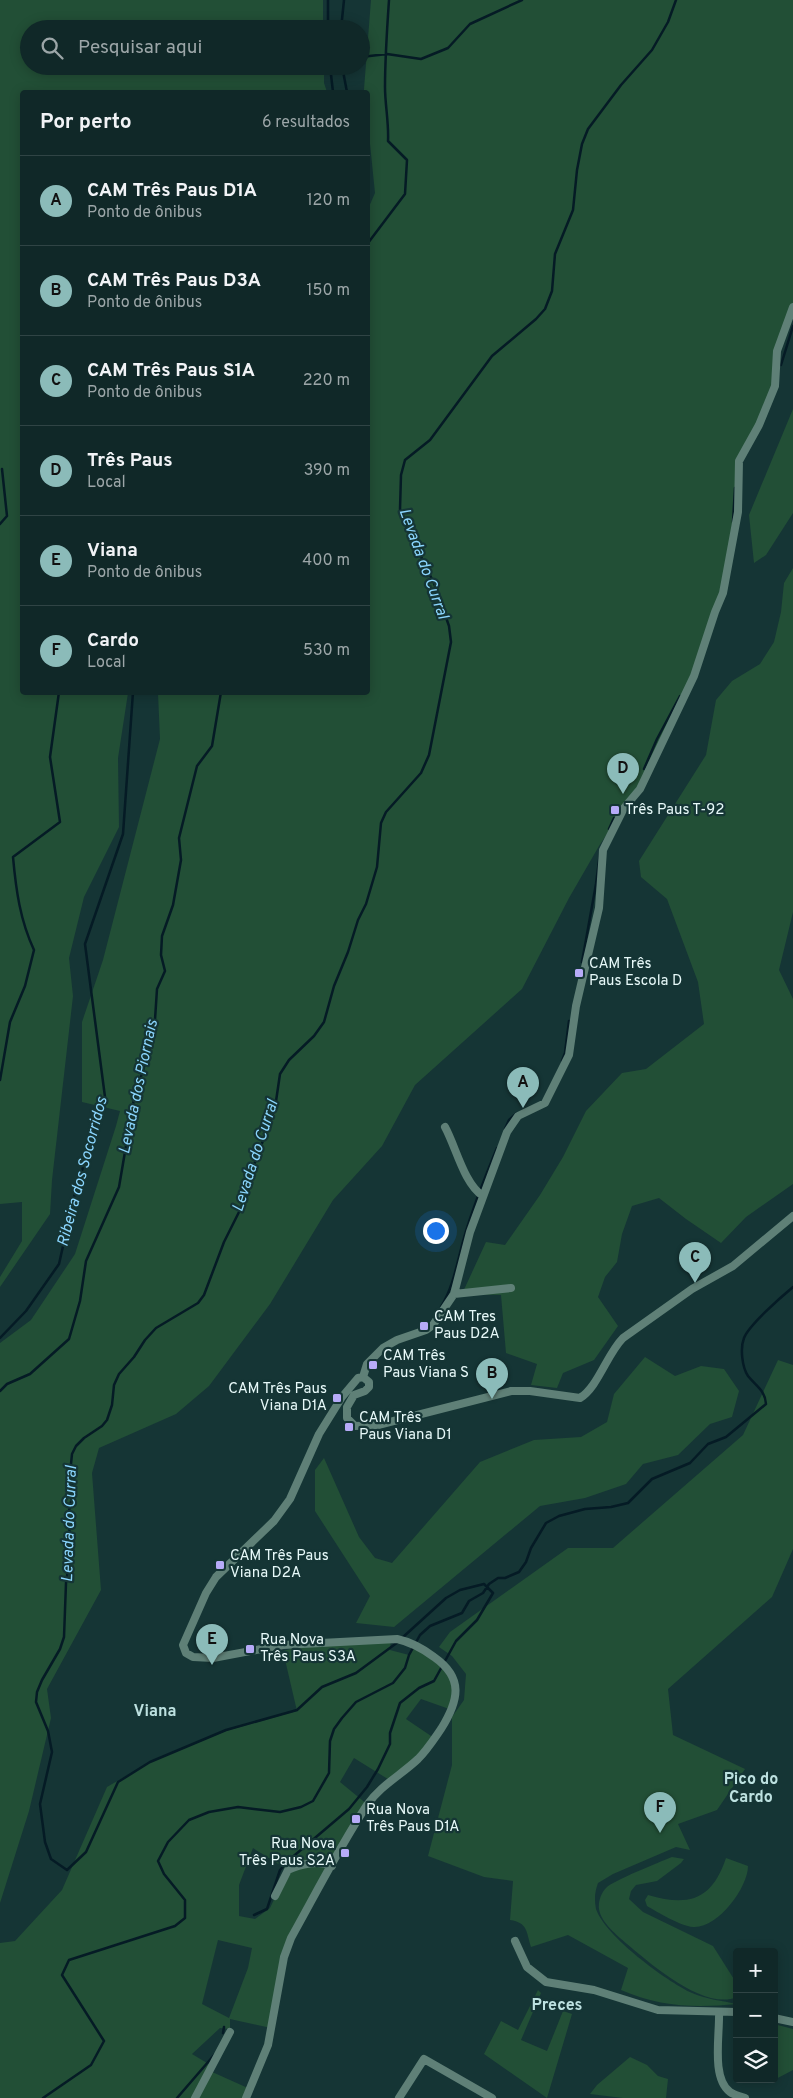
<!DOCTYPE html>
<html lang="pt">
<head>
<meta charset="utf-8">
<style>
	:root { --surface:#102828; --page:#1e3434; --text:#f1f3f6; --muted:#9ca6a8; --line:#304445; --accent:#8bbbb9 }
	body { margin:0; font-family:Overpass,sans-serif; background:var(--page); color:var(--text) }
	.controls { position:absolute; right:15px; bottom:15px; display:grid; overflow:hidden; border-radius:5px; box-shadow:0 2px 12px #0003 }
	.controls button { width:45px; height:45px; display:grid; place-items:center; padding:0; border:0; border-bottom:1px solid var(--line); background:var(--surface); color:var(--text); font:25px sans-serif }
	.you { position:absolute; left:435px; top:1230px; width:18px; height:18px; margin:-12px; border:4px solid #fff; border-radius:50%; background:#1a73e8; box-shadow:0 0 0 8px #1a73e833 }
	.badge { display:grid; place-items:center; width:32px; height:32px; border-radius:50%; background:var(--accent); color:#111; font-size:16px; font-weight:700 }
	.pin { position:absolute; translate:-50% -41px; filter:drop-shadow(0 1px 2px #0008) }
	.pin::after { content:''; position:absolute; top:26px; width:18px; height:15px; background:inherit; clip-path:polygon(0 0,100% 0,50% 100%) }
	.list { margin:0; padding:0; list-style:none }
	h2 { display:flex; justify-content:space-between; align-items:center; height:65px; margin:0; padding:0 20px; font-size:21px }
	h2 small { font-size:16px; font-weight:400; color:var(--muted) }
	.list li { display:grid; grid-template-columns:32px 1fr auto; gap:15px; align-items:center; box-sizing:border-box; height:90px; padding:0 20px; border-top:1px solid var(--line) }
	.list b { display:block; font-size:19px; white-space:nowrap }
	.list p { margin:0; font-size:16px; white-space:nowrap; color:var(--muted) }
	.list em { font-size:16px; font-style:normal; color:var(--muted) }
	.icon { flex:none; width:28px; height:28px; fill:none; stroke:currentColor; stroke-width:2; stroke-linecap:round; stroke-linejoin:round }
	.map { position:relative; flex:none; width:793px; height:2098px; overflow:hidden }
	.search { position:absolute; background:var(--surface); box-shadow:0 2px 12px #0003; left:20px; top:20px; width:350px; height:55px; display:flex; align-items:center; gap:12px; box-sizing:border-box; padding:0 18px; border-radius:28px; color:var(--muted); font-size:19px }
	.panel { position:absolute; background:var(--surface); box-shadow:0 2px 12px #0003; left:20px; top:90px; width:350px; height:605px; border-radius:5px }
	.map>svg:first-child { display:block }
</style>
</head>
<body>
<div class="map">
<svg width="793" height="2098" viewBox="0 0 793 2098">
	<rect width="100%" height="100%" fill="#153535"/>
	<path fill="#224f36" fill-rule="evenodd" d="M 0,0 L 323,0 L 323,29 L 29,29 L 29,66 L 324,66 L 324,83 L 327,92 L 22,92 L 22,692 L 128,693 L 118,758 L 119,827 L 84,897 L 69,958 L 73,996 L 52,1180 L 50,1214 L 0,1287 L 0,1277 L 22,1241 L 22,1202 L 0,1204 Z
		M 371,0 L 793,0 L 793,307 L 779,342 L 775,386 L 739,461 L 728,575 L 694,676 L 640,789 L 624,808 L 599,846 L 569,898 L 522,989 L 415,1085 L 382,1146 L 333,1200 L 270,1304 L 209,1386 L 176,1414 L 99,1448 L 92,1473 L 101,1590 L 47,1689 L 51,1718 L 29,1811 L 0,1903 L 0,1343 L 31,1320 L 75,1254 L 116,1126 L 120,1111 L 82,1102 L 82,1022 L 103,960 L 160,739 L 158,693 L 368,692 L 368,209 L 375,193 L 368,124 L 368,92 L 364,92 L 364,89 Z
		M 793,409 L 793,513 L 766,555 L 754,563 L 749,515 Z
		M 793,568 L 793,912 L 779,970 L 793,999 L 793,1184 L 746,1217 L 721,1243 L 686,1219 L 659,1198 L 632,1206 L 622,1234 L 617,1262 L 605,1277 L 598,1297 L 618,1326 L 594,1360 L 563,1373 L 557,1388 L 531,1385 L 537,1364 L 506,1353 L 501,1295 L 462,1294 L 486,1242 L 505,1245 L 540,1195 L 563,1157 L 586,1111 L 622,1073 L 646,1069 L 704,1024 L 698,982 L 667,899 L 641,877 L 639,861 L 706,755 L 716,700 L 732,681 L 760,664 L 774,642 L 781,612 L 784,583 Z
		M 645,1357 L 675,1376 L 701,1366 L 724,1369 L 739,1391 L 732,1417 L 710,1424 L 678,1455 L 643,1464 L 626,1484 L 585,1498 L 540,1506 L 394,1627 L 356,1623 L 370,1596 L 315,1511 L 315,1470 L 324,1458 L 359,1537 L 375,1558 L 392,1563 L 480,1462 L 534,1440 L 581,1437 L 607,1422 L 614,1394 Z
		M 778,1360 L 793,1365 L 793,1549 L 772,1597 L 668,1689 L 673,1735 L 745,1769 L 717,1810 L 678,1824 L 690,1850 L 676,1847 L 613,1874 L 598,1883 C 595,1891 594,1899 596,1909 C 605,1936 666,1981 692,1993 C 705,1999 723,2001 737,2004 C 695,2008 660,2007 621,1990 L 628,1968 L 568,1935 L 531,1947 C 526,1931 528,1923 510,1920 L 513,1881 L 484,1877 L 428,1856 L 452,1765 L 452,1717 L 464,1700 L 466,1674 L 452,1656 L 439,1647 L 450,1632 L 568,1548 L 613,1548 L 743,1435 Z
		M 391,1638 L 390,1650 L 409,1655 L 414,1646 L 453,1676 L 452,1710 L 421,1699 L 406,1719 L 434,1738 L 391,1781 L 354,1758 L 340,1782 L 368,1805 L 291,1938 L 271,2028 L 230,2019 L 230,2029 L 220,2028 L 192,2054 L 212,2066 L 210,2071 L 250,2089 L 246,2098 L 0,2098 L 0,1943 L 15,1941 L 62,1890 L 107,1787 L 150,1762 L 226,1731 L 297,1711 L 283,1651 L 302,1646 ZM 253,1848 L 288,1870 L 270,1908 L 255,1919 L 239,1916 L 239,1885 ZM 218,1940 L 252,1948 L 248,1968 L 229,2018 L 202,2004 Z
		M 672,1857 L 684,1859 L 681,1863 L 657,1881 L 636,1885 L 631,1891 L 629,1899 L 643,1912 L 713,1946 L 737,1984 L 737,1997 C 704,2011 651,1964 627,1944 C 618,1936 601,1923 599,1909 C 598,1902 601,1893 606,1888 C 612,1881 660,1862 672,1857 Z
		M 726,1858 L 748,1866 C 748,1888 717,1929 693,1927 C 681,1926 657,1912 647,1906 L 645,1900 L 648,1895 C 689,1907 712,1900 726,1858 Z
		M 538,1990 L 541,1993 L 521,2040 L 547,2051 L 563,2011 L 572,2014 L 547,2098 L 484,2054 L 501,2021 L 518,2030 Z
		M 774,2024 L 793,2029 L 793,2070 L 774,2080 Z
		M 630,2057 L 647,2065 L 658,2076 L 668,2079 L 666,2098 L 623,2098 L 590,2094 L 597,2085 Z"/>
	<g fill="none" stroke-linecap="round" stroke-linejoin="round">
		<path stroke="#051b25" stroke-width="2.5" d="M 328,29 L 328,0
			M 341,29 L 344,0
			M 361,57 L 387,54 L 421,59 L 448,48 L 470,24 L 522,0
			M 330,66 L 333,92
			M 342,66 L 347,92
			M 368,243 L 405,194 L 407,160 L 388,141 C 389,123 385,105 385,87 C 385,58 387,29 389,0
			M 781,365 L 793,326
			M 733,522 L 735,488
			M 0,524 L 7,516 L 2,469
			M 644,769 L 657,739 L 680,696
			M 609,829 L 614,818
			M 582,962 L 596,884 L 600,853
			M 562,1061 L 565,1053 L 569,1021
			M 0,1080 L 10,1022 L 25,986 L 34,950 C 20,920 16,890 13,857 L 60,822 L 50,757 L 59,692
			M 505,1129 L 509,1120 L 517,1113
			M 441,1307 C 454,1286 457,1262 464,1238 C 473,1207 485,1177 497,1148
			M 0,1338 L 26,1311 L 59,1264 L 75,1193 L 105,1097 L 85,944 L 123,834 L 133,692
			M 0,1391 L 7,1384 L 30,1374 L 69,1339 L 80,1301 L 86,1261 L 119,1187 L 134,1099 L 154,1035 L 157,989 L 165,971 L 161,955 L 162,936 L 173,905 L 181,860 L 179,838 L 197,766 L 212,746 L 221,692
			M 398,1642 L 356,1673 L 322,1687 L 297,1710 L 226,1730 L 150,1762 L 118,1782 L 86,1852 L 67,1870 L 51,1859 L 45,1842 L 40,1804 L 52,1752 L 48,1731 L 36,1702 L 37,1692 L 42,1680 L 60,1649 L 64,1637 L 66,1583 L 71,1549 L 68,1515 L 73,1493 L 71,1464 L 72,1454 L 76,1446 L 84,1438 L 102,1426 L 107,1420 L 112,1405 L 114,1385 L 119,1374 L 134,1357 L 145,1340 L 156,1328 L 198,1303 L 204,1295 L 224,1242 L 247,1196 L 251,1173 L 275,1108 L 280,1074 L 289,1060 L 314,1036 L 324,1022 L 334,986 L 348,952 L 358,920 L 366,904 L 377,867 L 381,823 L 386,812 L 421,773 L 429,755 L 451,642 L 449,626 L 434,583 L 422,560 L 419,545 L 406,526 L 400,509 L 401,475 L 405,460 L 430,440 L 492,356 L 536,319 L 545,309 L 552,291 L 555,254 L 573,210 L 577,170 L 582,144 L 588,129 L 621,85 L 652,50 L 668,22 L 676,0
			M 254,1915 L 267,1909 L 280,1870 L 289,1860 L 349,1809 L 367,1787 L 378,1769 L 390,1744 L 390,1733 L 400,1703 L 419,1688 L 434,1681 L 456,1641 L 477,1620 L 493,1593 L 484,1584 L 460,1590 L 446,1598 L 402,1638
			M 223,2033 L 224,2027
			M 43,2098 L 91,2065 L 104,2041 L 62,1975 L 69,1960 L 175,1926 L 185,1918 L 185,1900 L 164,1874 L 158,1861 L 168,1842 L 189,1820 L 209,1812 L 238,1807 L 280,1812 L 301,1807 L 313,1801 L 329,1773 L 330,1741 L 334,1729 L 342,1718 L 356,1702 L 393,1683 L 405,1668 L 409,1655 L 420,1635 L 430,1626 L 462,1613 L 469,1601 L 483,1593 L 489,1584 L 498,1578 L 505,1578 L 519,1572 L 526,1562 L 531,1548 L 546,1523 L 559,1516 L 585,1509 L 611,1507 L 628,1503 L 652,1479 L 690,1463 L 708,1444 L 726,1437 L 766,1404 C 765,1390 756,1386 748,1376 C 742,1367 740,1348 744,1338 C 749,1325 781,1297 793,1287
			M 177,2098 L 215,2054"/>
		<path stroke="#5f8077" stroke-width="8" d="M 445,1127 C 456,1147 464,1184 483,1196
			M 454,1294 L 511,1288
			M 363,1377 L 367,1364 L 383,1348 L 397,1340 L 426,1330 L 433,1325 L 454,1294 L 470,1232 L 507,1132 L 518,1116 L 545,1103 L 569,1055 L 576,1006 L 599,908 L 603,850 L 624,808 L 640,789 L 694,676 L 715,612 L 723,593 L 738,512 L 739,461 L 759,425 L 775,386 L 777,351 L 793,307
			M 363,1377 L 369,1382 L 369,1387 L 365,1391 L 354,1395 L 347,1407 L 347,1418 L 355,1426 L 378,1425 L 511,1391 L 530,1391 L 580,1398 C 598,1387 607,1354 623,1338 L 692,1289 L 733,1266 L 793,1216
			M 275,1896 L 288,1870 C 300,1864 319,1860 332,1866
			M 515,1941 L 527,1967 L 546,1982 L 594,1990 L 658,2010 L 737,2012
			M 719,2012 C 720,2034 711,2078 730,2092 C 734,2095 740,2096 745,2098
			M 774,2018 L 793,2022
			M 195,2098 L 230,2032
			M 246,2098 L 268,2045 L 284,1957 L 291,1938 C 315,1895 340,1846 367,1805 C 380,1786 401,1775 418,1759 C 427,1750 434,1739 441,1729 C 459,1700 464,1678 434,1657 C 422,1648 411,1642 397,1639 L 283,1645 L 213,1658 L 193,1657 L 186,1653 L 183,1645 L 206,1593 L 216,1577 L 274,1521 L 290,1499 L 319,1434 L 342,1397 L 358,1378 L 363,1377
			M 399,2098 L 424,2059 L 492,2098"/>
	</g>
	<g fill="#b7abf8" stroke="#153535" stroke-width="2">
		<rect x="610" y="805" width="10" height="10" rx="2.5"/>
		<rect x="574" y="968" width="10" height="10" rx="2.5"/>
		<rect x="419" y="1321" width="10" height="10" rx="2.5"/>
		<rect x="368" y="1360" width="10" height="10" rx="2.5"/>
		<rect x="332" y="1393" width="10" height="10" rx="2.5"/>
		<rect x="344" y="1422" width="10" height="10" rx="2.5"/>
		<rect x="215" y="1560" width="10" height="10" rx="2.5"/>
		<rect x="245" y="1644" width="10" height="10" rx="2.5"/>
		<rect x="351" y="1814" width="10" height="10" rx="2.5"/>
		<rect x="340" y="1848" width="10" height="10" rx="2.5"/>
	</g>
	<g text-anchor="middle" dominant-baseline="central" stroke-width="4.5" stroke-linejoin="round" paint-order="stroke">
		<g font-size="15" fill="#e7f9f9" stroke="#153535" text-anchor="start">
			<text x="625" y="810">Três Paus T-92</text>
			<text x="589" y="964">CAM Três<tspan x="589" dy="17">Paus Escola D</tspan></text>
			<text x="434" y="1317">CAM Tres<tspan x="434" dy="17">Paus D2A</tspan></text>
			<text x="383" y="1356">CAM Três<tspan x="383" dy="17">Paus Viana S</tspan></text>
			<text x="327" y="1389" text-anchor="end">CAM Três Paus<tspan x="327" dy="17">Viana D1A</tspan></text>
			<text x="359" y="1418">CAM Três<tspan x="359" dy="17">Paus Viana D1</tspan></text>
			<text x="230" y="1556">CAM Três Paus<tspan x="230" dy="17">Viana D2A</tspan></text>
			<text x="260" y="1640">Rua Nova<tspan x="260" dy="17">Três Paus S3A</tspan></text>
			<text x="366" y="1810">Rua Nova<tspan x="366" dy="17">Três Paus D1A</tspan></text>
			<text x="335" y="1844" text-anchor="end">Rua Nova<tspan x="335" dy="17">Três Paus S2A</tspan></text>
		</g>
		<g font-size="16" font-style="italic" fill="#8ad5fd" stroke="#153535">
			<text transform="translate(423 564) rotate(70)">Levada do Curral</text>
			<text transform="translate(139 1087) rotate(-78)">Levada dos Piornais</text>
			<text transform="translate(256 1156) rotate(-72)">Levada do Curral</text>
			<text transform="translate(83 1172) rotate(-75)">Ribeira dos Socorridos</text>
			<text transform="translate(70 1524) rotate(-88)">Levada do Curral</text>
		</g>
		<g font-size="16" font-weight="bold" fill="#bde1e0" stroke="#153535">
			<text x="155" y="1712">Viana</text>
			<text x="751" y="1780">Pico do<tspan x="751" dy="18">Cardo</tspan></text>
			<text x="557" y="2006">Preces</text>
		</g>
	</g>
</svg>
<div class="controls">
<button>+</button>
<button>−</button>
<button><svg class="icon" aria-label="layers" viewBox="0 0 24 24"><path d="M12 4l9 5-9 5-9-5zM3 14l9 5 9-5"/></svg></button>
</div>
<div class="you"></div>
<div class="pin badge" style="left:523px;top:1108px">A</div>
<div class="pin badge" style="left:492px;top:1399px">B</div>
<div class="pin badge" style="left:695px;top:1283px">C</div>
<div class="pin badge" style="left:623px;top:794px">D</div>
<div class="pin badge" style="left:212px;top:1665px">E</div>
<div class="pin badge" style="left:660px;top:1833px">F</div>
<div class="search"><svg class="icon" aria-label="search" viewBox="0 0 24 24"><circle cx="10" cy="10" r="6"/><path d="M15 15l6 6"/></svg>Pesquisar aqui</div>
<section class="panel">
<h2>Por perto<small>6 resultados</small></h2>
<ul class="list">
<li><span class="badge">A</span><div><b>CAM Três Paus D1A</b><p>Ponto de ônibus</p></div><em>120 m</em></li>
<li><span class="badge">B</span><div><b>CAM Três Paus D3A</b><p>Ponto de ônibus</p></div><em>150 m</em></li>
<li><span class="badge">C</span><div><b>CAM Três Paus S1A</b><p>Ponto de ônibus</p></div><em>220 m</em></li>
<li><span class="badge">D</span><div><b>Três Paus</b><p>Local</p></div><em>390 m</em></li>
<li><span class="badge">E</span><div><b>Viana</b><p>Ponto de ônibus</p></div><em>400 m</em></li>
<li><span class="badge">F</span><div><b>Cardo</b><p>Local</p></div><em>530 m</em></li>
</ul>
</section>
</div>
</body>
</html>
